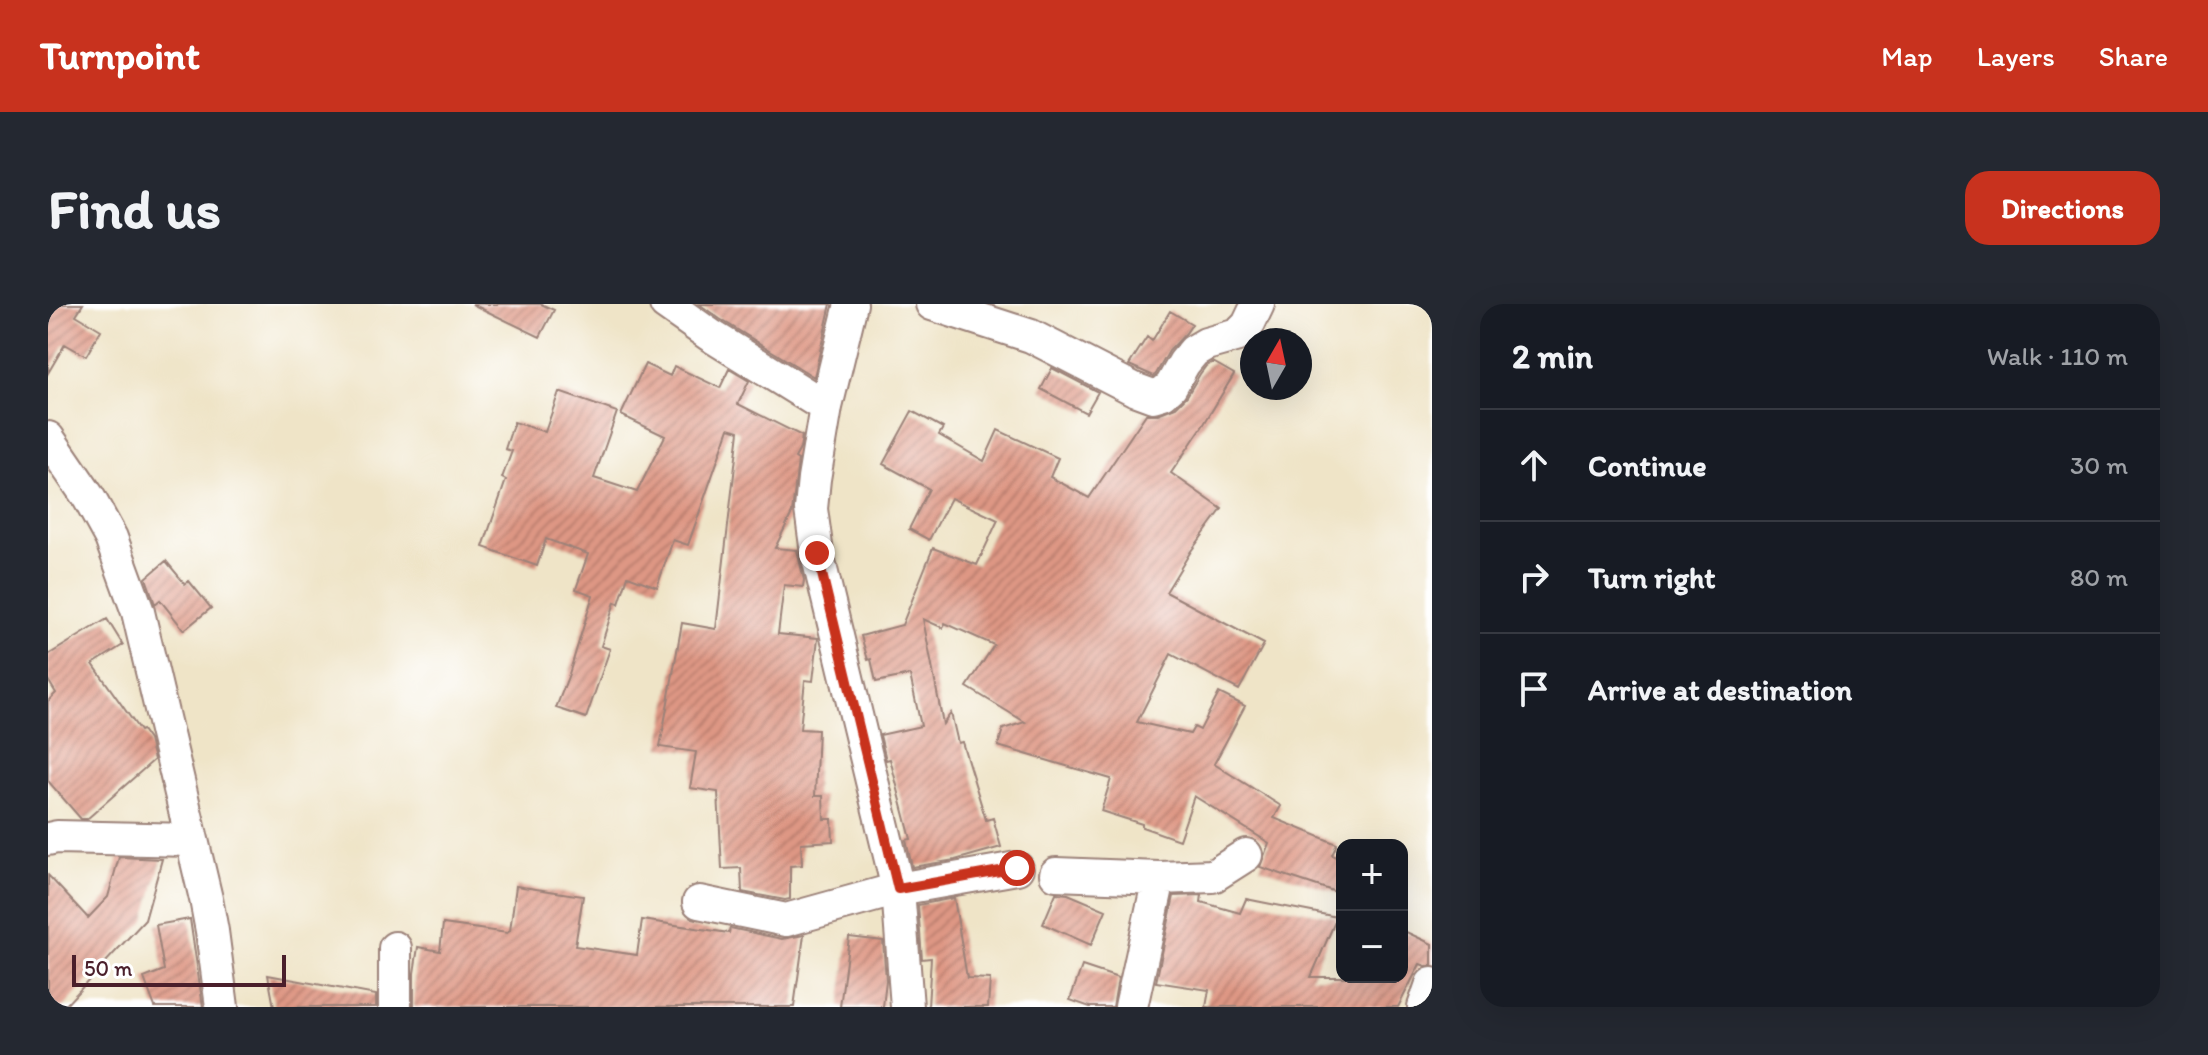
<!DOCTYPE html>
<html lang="en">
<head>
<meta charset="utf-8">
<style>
	:root { --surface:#171b24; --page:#242831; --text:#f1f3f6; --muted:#9ea1a6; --line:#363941; --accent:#c8321e }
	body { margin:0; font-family:Itim,sans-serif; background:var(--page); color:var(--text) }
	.controls { position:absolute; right:24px; bottom:24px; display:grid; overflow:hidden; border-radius:16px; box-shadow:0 8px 32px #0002 }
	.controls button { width:72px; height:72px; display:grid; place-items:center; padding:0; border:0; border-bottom:2px solid var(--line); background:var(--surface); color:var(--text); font:40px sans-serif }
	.compass { position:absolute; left:1192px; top:24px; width:72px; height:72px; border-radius:50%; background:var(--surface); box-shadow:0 8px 32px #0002; rotate:9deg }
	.scale { position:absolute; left:24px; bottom:20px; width:214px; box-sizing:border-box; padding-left:8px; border:4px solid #4a1f2b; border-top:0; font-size:22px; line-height:28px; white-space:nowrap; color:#4a1f2b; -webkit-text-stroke:6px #fff; paint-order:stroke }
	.stop { position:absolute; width:24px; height:24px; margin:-18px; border:6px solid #c8321e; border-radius:50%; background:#fff }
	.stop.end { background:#c8321e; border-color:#fff; box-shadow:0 2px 8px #0008 }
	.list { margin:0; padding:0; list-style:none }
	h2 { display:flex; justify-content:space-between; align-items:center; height:104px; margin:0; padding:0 32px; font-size:34px }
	h2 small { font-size:26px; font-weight:400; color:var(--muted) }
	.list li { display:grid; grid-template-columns:52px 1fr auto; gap:24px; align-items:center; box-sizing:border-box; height:112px; padding:0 32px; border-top:2px solid var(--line) }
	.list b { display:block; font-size:30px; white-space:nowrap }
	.list em { font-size:26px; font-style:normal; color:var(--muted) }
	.icon { flex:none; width:44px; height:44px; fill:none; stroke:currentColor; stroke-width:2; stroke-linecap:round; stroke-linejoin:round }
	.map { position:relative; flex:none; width:1384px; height:703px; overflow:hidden; border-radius:24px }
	header { display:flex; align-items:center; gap:48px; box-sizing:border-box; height:112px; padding:0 40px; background:var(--accent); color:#fff }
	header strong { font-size:38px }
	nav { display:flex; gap:44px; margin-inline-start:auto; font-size:28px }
	.intro { display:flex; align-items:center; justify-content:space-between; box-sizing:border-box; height:192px; padding:0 48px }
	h1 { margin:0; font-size:56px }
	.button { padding:20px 36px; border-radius:24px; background:var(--accent); color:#fff; font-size:28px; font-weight:700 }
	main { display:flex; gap:48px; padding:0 48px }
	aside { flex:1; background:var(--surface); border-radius:24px; box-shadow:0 8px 32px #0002 }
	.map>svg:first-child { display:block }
</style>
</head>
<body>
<header>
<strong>Turnpoint</strong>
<nav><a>Map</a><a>Layers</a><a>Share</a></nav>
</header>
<div class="intro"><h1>Find us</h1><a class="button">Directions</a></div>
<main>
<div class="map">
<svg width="1384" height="703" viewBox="0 0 1384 703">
	<defs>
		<pattern id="building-hatch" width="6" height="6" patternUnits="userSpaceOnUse" patternTransform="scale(2)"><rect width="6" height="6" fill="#de9784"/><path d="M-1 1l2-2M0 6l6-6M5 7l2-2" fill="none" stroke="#b67b6c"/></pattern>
	</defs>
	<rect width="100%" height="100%" fill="#fff"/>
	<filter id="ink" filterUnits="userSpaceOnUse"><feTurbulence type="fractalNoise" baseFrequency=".0125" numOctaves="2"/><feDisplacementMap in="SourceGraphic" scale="16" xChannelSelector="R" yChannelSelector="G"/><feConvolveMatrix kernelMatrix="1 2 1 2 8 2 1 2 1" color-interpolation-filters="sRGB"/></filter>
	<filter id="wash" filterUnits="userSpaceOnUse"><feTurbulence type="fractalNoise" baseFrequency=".006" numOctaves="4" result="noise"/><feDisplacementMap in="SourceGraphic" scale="32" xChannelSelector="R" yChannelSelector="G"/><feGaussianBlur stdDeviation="1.8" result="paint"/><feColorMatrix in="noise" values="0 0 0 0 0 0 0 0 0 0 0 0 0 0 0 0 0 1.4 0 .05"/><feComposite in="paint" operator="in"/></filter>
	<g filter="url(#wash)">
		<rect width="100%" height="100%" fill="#efe4c7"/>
		<g id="blocks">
			<path fill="url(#building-hatch)" d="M 0,0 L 35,0 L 28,11 L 53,26 L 38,52 L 17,40 L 0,69 Z
				M 424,0 L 493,0 L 506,6 L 492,33 Z
				M 651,0 L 783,0 L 766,73 L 672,15 Z
				M 1122,7 L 1144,20 L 1138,29 L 1121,47 L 1108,70 L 1106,72 L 1081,61 L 1099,33 L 1104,37 Z
				M 1165,58 L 1186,70 L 1156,120 L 1123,169 L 1174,205 L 1143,247 L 1118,288 L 1216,340 L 1191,386 L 1123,350 L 1089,418 L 1142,430 L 1146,423 L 1152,426 L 1171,389 L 1197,402 L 1166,460 L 1233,502 L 1226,514 L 1289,540 L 1284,551 L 1294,556 L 1294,590 L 1212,563 L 1221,539 L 1146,492 L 1131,536 L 1094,523 L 1094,520 L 1053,507 L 1063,475 L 950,442 L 955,425 L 977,418 L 919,383 L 946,341 L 897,319 L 895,324 L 875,315 L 895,420 L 903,409 L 910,439 L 914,438 L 938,516 L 945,514 L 953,543 L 907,556 L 864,563 L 858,536 L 863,535 L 842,455 L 838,456 L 832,431 L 873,422 L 862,371 L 828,378 L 823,355 L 820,356 L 813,332 L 854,321 L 885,244 L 929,261 L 950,216 L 903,194 L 881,236 L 861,225 L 881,185 L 835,160 L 864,107 L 895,124 L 891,131 L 936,157 L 950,126 L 1010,154 L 1002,173 L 1041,194 L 1098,110 L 1110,110 L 1128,103 L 1139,92 L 1152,70 L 1158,62 Z
				M 597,60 L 622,72 L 626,62 L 672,84 L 681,65 L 701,77 L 690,100 L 754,132 L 752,145 L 747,154 L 750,156 L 744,209 L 727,244 L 749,246 L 756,276 L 755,283 L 736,281 L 730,330 L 770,334 L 765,377 L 757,376 L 752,425 L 770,426 L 767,492 L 775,492 L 776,515 L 784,515 L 785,537 L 753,539 L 754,561 L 742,562 L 742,595 L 737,596 L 694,588 L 693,564 L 674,565 L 670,488 L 642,484 L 648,448 L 612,443 L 634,319 L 668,325 L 691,127 L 681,124 L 640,241 L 625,236 L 609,283 L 580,272 L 571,300 L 567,298 L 553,342 L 562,345 L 538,414 L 508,404 L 521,370 L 545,291 L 528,285 L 540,250 L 498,235 L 489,262 L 435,243 L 458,176 L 454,174 L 464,147 L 457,145 L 466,118 L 497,128 L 511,88 L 569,108 L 546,174 L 589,188 L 617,132 L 573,111 Z
				M 1004,64 L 1050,88 L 1038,109 L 993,85 Z
				M 118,257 L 137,280 L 141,277 L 163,304 L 136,326 L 112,296 L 107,300 L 98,274 Z
				M 59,315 L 75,341 L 45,360 L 92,427 L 94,426 L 101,436 L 106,456 L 39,515 L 33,515 L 0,477 L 0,397 L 8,389 L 0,376 L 0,351 Z
				M 71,553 L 114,555 L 97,616 L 16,703 L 0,703 L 0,571 L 40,614 L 60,593 Z
				M 468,582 L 535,592 L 527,642 L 589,651 L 594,616 L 681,629 L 682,624 L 734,635 L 756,631 L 746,703 L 366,703 L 366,669 L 370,643 L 392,647 L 395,620 L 459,629 L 462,627 Z
				M 1008,589 L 1020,590 L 1058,606 L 1043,641 L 995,620 Z
				M 1154,591 L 1153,598 L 1192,609 L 1198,595 L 1289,613 L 1263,673 L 1354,673 L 1354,626 L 1384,640 L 1384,662 L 1378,662 L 1372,660 L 1350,703 L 1158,703 L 1161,686 L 1108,678 L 1126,592 Z
				M 906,594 L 919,674 L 942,675 L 940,703 L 880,703 L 883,654 L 874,655 L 870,601 Z
				M 142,615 L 155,703 L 107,703 L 96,674 L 116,666 L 108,621 Z
				M 801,633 L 835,637 L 838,676 L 835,703 L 792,703 Z
				M 1034,662 L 1070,674 L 1065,703 L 1042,703 L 1022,696 Z
				M 220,671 L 328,691 L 328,703 L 226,703 Z"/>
		</g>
	</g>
	<g filter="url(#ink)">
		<use href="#blocks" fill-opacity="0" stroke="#9c8279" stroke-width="2"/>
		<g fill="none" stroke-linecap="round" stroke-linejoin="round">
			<g stroke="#9c8279" stroke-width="36">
				<path id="minor" d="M 618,0 L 662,31 L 778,103
					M 803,0 L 778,103 L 766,175 L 763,205 L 769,249 L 850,585 L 859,703
					M 884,0 L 983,32 L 1086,85 L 1105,92 L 1115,89 L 1123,82 L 1136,59 L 1146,47 L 1158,40 L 1190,31 L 1200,21 L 1210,0
					M 0,134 L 41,194 L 63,234 L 90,308 L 158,595 L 164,627 L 174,703
					M 0,535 L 9,533 L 143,536
					M 1008,570 L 1111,574 L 1165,572 L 1198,551
					M 651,598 L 738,616 L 850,585 L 969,564
					M 347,703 L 347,644
					M 1083,703 L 1111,574
					M 1376,703 L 1384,680"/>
			</g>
			<use href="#minor" stroke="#fff" stroke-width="32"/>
		</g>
	</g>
	<g fill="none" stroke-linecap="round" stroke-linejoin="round" filter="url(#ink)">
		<path stroke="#c8321e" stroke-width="10" d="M 769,249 L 850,585 L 969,564"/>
	</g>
</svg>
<div class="controls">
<button>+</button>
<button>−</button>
</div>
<svg class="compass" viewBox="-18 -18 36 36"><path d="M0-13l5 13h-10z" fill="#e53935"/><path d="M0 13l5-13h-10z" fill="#9ea1a6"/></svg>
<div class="scale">50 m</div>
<div class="stop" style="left:969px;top:564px"></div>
<div class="stop end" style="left:769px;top:249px"></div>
</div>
<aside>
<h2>2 min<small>Walk · 110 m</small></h2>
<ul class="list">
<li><svg class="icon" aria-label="ahead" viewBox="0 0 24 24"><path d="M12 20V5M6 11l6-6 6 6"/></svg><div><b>Continue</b></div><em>30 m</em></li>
<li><svg class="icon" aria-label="right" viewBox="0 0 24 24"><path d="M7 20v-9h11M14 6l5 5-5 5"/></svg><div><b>Turn right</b></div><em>80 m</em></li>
<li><svg class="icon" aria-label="arrive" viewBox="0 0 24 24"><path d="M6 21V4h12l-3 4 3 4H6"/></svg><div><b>Arrive at destination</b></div></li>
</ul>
</aside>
</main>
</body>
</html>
